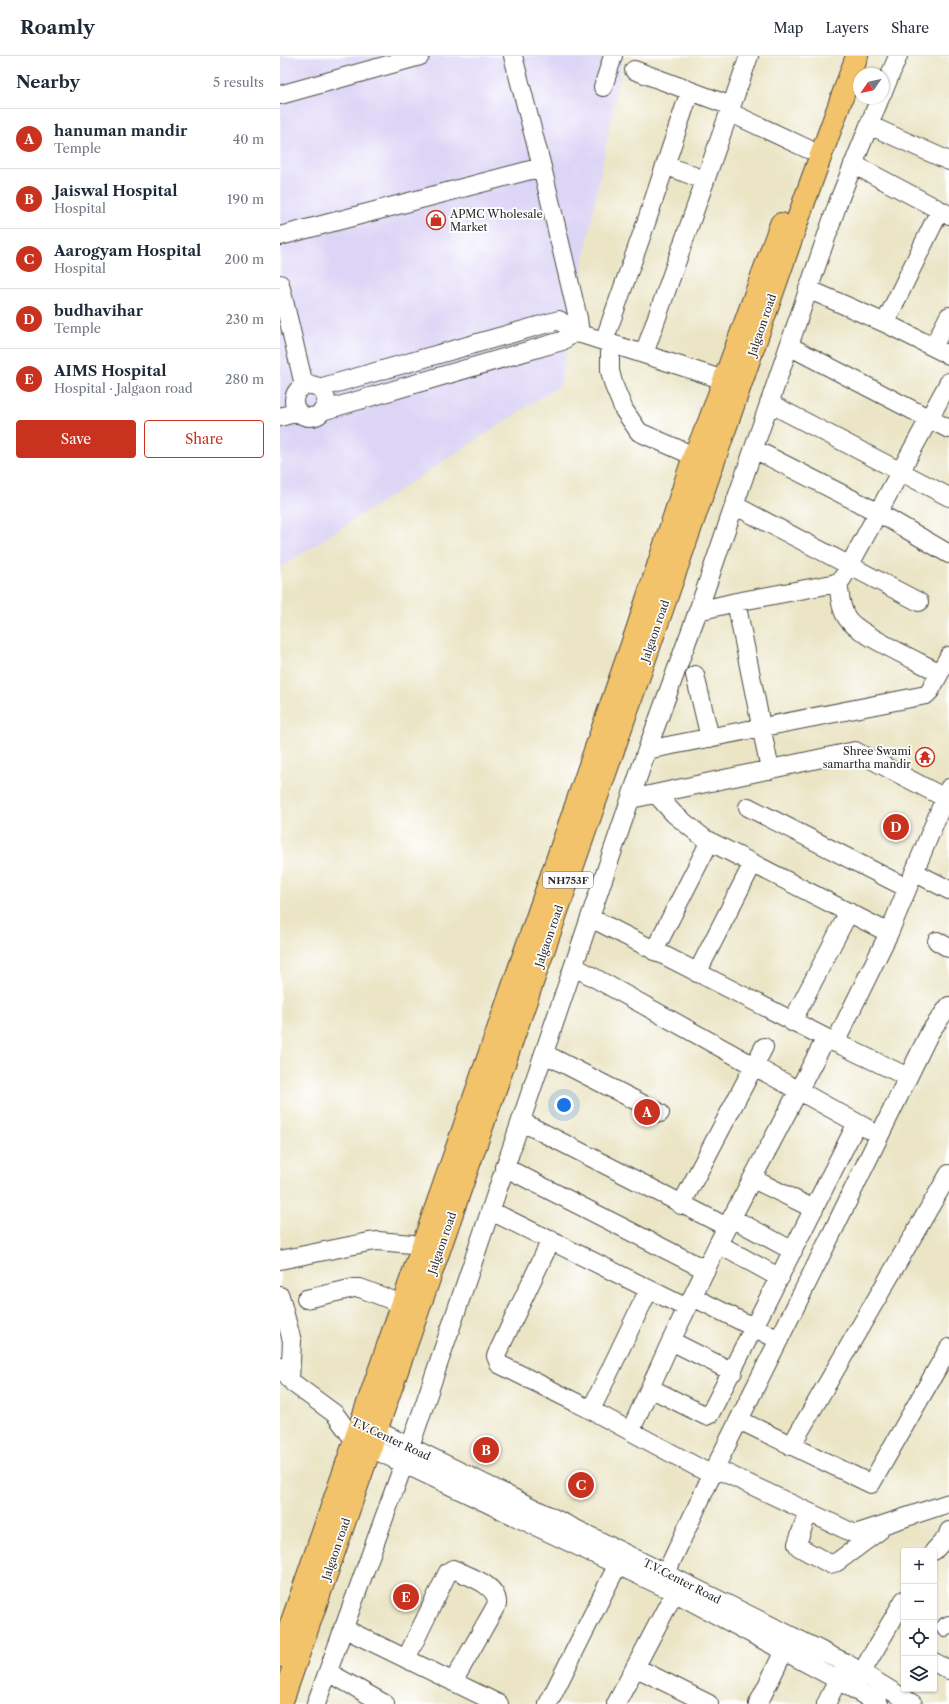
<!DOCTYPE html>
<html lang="en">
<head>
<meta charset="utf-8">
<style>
	:root { --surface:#fff; --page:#f2f2f3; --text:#1f2937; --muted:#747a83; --line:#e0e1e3; --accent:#c8321e }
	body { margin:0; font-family:"Libre Caslon Text",serif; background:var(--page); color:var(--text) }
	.controls { position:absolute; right:12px; bottom:12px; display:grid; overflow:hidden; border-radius:4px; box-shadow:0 1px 3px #0004 }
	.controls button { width:36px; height:36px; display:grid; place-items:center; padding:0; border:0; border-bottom:1px solid var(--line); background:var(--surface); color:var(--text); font:20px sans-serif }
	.compass { position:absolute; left:573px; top:12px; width:36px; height:36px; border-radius:50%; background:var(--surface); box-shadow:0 1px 3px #0004; rotate:236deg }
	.you { position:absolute; left:284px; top:1049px; width:14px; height:14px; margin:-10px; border:3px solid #fff; border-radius:50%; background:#1a73e8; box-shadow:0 0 0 6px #1a73e833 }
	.badge { display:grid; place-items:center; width:26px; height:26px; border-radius:50%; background:var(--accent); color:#fff; font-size:13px; font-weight:700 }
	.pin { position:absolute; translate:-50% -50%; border:2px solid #fff; box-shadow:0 1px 4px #0006 }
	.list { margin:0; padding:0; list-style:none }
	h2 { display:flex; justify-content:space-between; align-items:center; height:52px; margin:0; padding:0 16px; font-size:17px }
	h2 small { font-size:13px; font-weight:400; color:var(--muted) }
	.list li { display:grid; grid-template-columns:26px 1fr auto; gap:12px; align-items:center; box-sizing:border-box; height:60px; padding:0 16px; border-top:1px solid var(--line) }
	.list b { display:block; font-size:15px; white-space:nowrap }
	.list p { margin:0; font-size:13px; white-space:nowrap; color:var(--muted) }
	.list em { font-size:13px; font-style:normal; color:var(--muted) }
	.actions { display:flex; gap:8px; padding:12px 16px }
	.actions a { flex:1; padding:9px 0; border:1px solid var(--accent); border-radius:4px; text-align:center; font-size:14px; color:var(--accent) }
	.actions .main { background:var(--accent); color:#fff }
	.icon { flex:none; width:22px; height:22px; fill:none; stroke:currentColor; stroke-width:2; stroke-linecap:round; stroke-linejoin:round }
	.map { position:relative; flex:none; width:669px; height:1648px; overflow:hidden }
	header { display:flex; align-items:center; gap:24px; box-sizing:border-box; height:56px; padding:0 20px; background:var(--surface); border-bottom:1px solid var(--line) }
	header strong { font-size:19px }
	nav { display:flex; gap:22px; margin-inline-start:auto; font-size:14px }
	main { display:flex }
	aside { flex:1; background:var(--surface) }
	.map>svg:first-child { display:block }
</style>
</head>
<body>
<header>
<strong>Roamly</strong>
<nav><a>Map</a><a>Layers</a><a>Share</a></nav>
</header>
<main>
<aside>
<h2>Nearby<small>5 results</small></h2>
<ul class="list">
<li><span class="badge">A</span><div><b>hanuman mandir</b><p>Temple</p></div><em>40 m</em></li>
<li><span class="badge">B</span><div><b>Jaiswal Hospital</b><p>Hospital</p></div><em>190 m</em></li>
<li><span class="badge">C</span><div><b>Aarogyam Hospital</b><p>Hospital</p></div><em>200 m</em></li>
<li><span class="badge">D</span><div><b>budhavihar</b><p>Temple</p></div><em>230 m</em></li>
<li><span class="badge">E</span><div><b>AIMS Hospital</b><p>Hospital · Jalgaon road</p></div><em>280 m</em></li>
</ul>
<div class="actions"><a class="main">Save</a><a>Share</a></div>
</aside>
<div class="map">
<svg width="669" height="1648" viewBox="0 0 669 1648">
	<rect width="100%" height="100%" fill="#fff"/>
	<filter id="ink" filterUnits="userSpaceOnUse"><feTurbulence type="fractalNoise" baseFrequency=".025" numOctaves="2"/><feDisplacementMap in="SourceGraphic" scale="8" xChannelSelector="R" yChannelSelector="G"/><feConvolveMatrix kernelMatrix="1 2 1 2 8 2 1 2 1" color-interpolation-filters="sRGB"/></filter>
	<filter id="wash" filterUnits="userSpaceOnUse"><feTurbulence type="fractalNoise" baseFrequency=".012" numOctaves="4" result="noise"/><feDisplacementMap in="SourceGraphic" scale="16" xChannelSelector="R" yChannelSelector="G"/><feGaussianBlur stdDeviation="0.9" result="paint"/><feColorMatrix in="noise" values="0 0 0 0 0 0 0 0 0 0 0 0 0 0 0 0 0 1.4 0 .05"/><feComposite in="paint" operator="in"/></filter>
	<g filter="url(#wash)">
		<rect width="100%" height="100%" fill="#ebe5c6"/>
		<path fill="#ddd5f6" d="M 0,0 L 343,0 L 280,329 L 0,512 Z"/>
	</g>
	<g filter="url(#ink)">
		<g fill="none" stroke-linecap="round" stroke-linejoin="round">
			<g stroke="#484742" stroke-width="20">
				<path id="minor" d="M 233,0 L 262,111
					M 354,14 L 451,50
					M 323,31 L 333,0
					M 603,36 L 618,0
					M 0,39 L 140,0
					M 449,56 L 528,93
					M 589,69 L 669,105
					M 573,108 L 669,159
					M 385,109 L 424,124
					M 0,180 L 262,111 L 298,262 L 300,278
					M 0,228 L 24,329
					M 528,233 L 605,267 L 669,299
					M 605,267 L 660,154
					M 324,285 L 367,164 L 410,35
					M 330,287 L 330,315 L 334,330 L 344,354 L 359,376 L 414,400
					M 509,290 L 669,373
					M 653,291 L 669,260
					M 364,298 L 469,0
					M14 345a16 16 0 1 1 32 0a16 16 0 1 1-32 0Z
					M 39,332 L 279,264 L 295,276 L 444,324
					M 489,347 L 669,441
					M 42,355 L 282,285 L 295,276
					M 0,361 L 18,356
					M 474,393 L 599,457 L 669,498
					M 454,449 L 639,546
					M 558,526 C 560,538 560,552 567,562 C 578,579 640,606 660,617
					M 456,546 L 490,714
					M 418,555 L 456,546 L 552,528 L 558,526 L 562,523 L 669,326
					M 415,619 L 430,682
					M 367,694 L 646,639 L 650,635 L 669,600
					M 376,738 L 394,758 L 425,783 L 609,877
					M 351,743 L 575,695 L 669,744
					M 468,751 L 627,832
					M 634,816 L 669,834
					M 311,862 L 546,982 L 438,1188 L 391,1285 L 351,1374
					M 657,885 L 669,892
					M 374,895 L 430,785
					M 295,911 L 588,1073
					M 417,917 L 473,807
					M 512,966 L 569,856
					M 546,982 L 628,1021
					M 555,987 L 609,877 L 669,732
					M 265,998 L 380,1057
					M 242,1066 L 447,1171
					M 224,1111 L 426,1214
					M 473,1123 L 534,1153
					M 401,1149 L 484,991
					M 211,1155 L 407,1252
					M 452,1162 L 513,1195
					M 271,1184 L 216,1300 L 219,1308 L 311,1354 L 432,1419
					M 438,1188 L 500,1222
					M 0,1204 L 89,1186 L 98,1185 L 143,1189
					M 0,1240 L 12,1285 L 10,1324
					M 413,1241 L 499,1284
					M 26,1243 L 74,1232 L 80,1232 L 122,1248
					M 391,1285 L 453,1316
					M 0,1310 L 13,1327 L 55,1358 L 74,1384 L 388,1533 L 558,1624 L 599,1648
					M 370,1332 L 426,1360 L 430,1358 L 577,1067
					M 311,1354 L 369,1233
					M 459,1364 L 591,1428 L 669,1292
					M 84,1368 L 566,1607 L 633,1648
					M 511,1390 L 669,1118
					M 435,1412 L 575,1478 L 669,1447
					M 528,1456 L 517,1488 L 519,1491 L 550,1508 L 557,1506 L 599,1475
					M 654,1495 L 667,1481 L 669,1475
					M 382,1530 L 386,1517 L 435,1412 L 554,1173 L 650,976 L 669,950
					M 665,1571 L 669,1569
					M 63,1572 L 219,1648
					M 126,1603 L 168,1516 L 173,1513 C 187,1520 218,1528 217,1548 L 173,1626
					M 654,1606 L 669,1614
					M 355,1611 L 429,1648
					M 48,1616 L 105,1648
					M 576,1626 L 624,1544
					M 36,1648 L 130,1391 L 367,694 L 418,555 L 559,144 L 600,42
					M 268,1648 L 337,1510
					M 336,1648 L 400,1526
					M 478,1648 L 504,1595
					M 546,1648 L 563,1613"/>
			</g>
			<g stroke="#484742" stroke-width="24">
				<path id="highway" d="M 0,1600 L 357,574 L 414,400 L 429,366 L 501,168
					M 1,1648 L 525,143 L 577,0"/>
			</g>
			<use href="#minor" stroke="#fff" stroke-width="18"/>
			<use href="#highway" stroke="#f2c36a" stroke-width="22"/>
		</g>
	</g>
	<defs>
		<g id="shop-ring" transform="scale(1)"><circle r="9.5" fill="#fff" stroke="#c8321e" stroke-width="1.5"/><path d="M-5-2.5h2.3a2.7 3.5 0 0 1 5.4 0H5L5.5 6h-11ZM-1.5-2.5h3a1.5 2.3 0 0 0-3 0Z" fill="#c8321e"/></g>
		<g id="temple-ring" transform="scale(1)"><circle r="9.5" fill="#fff" stroke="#c8321e" stroke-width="1.5"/><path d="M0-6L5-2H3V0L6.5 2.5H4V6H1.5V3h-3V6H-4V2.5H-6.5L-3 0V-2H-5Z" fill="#c8321e"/></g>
	</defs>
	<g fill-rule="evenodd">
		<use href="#shop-ring" x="156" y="164"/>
		<use href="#temple-ring" x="645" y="701"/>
	</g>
	<g text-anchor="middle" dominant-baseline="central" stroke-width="3.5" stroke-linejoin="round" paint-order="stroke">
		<rect fill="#fff" stroke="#6b6b6b" stroke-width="1" x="263" y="816" width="50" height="16" rx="3"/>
		<g font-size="10" font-weight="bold" fill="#2b2b2b">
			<text x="288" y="824">NH753F</text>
		</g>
		<g font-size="11" fill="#2b2b2b" stroke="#fff" text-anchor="start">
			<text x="170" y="158">APMC Wholesale<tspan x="170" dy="13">Market</tspan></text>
			<text x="631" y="695" text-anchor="end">Shree Swami<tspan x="631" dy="13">samartha mandir</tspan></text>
		</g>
		<g font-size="11" fill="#2b2b2b" stroke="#fff">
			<text transform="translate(482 269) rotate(-71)">Jalgaon road</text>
			<text transform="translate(375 575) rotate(-71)">Jalgaon road</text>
			<text transform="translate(269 880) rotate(-71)">Jalgaon road</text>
			<text transform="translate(162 1187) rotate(-71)">Jalgaon road</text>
			<text transform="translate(111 1383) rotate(25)">T.V.Center Road</text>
			<text transform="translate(56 1493) rotate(-71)">Jalgaon road</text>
			<text transform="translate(402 1525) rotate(27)">T.V.Center Road</text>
		</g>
	</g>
</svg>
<div class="controls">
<button>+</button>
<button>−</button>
<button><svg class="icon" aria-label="locate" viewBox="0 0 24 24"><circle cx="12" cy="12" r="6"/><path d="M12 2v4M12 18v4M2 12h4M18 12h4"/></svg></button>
<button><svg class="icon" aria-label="layers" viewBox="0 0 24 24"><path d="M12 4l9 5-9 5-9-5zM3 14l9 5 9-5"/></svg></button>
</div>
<svg class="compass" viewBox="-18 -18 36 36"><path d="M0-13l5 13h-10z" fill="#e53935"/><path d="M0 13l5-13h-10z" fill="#747a83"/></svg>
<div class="you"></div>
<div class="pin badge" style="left:367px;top:1056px">A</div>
<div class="pin badge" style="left:206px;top:1394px">B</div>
<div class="pin badge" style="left:301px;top:1429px">C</div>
<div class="pin badge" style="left:616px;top:771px">D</div>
<div class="pin badge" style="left:126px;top:1541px">E</div>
</div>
</main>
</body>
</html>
